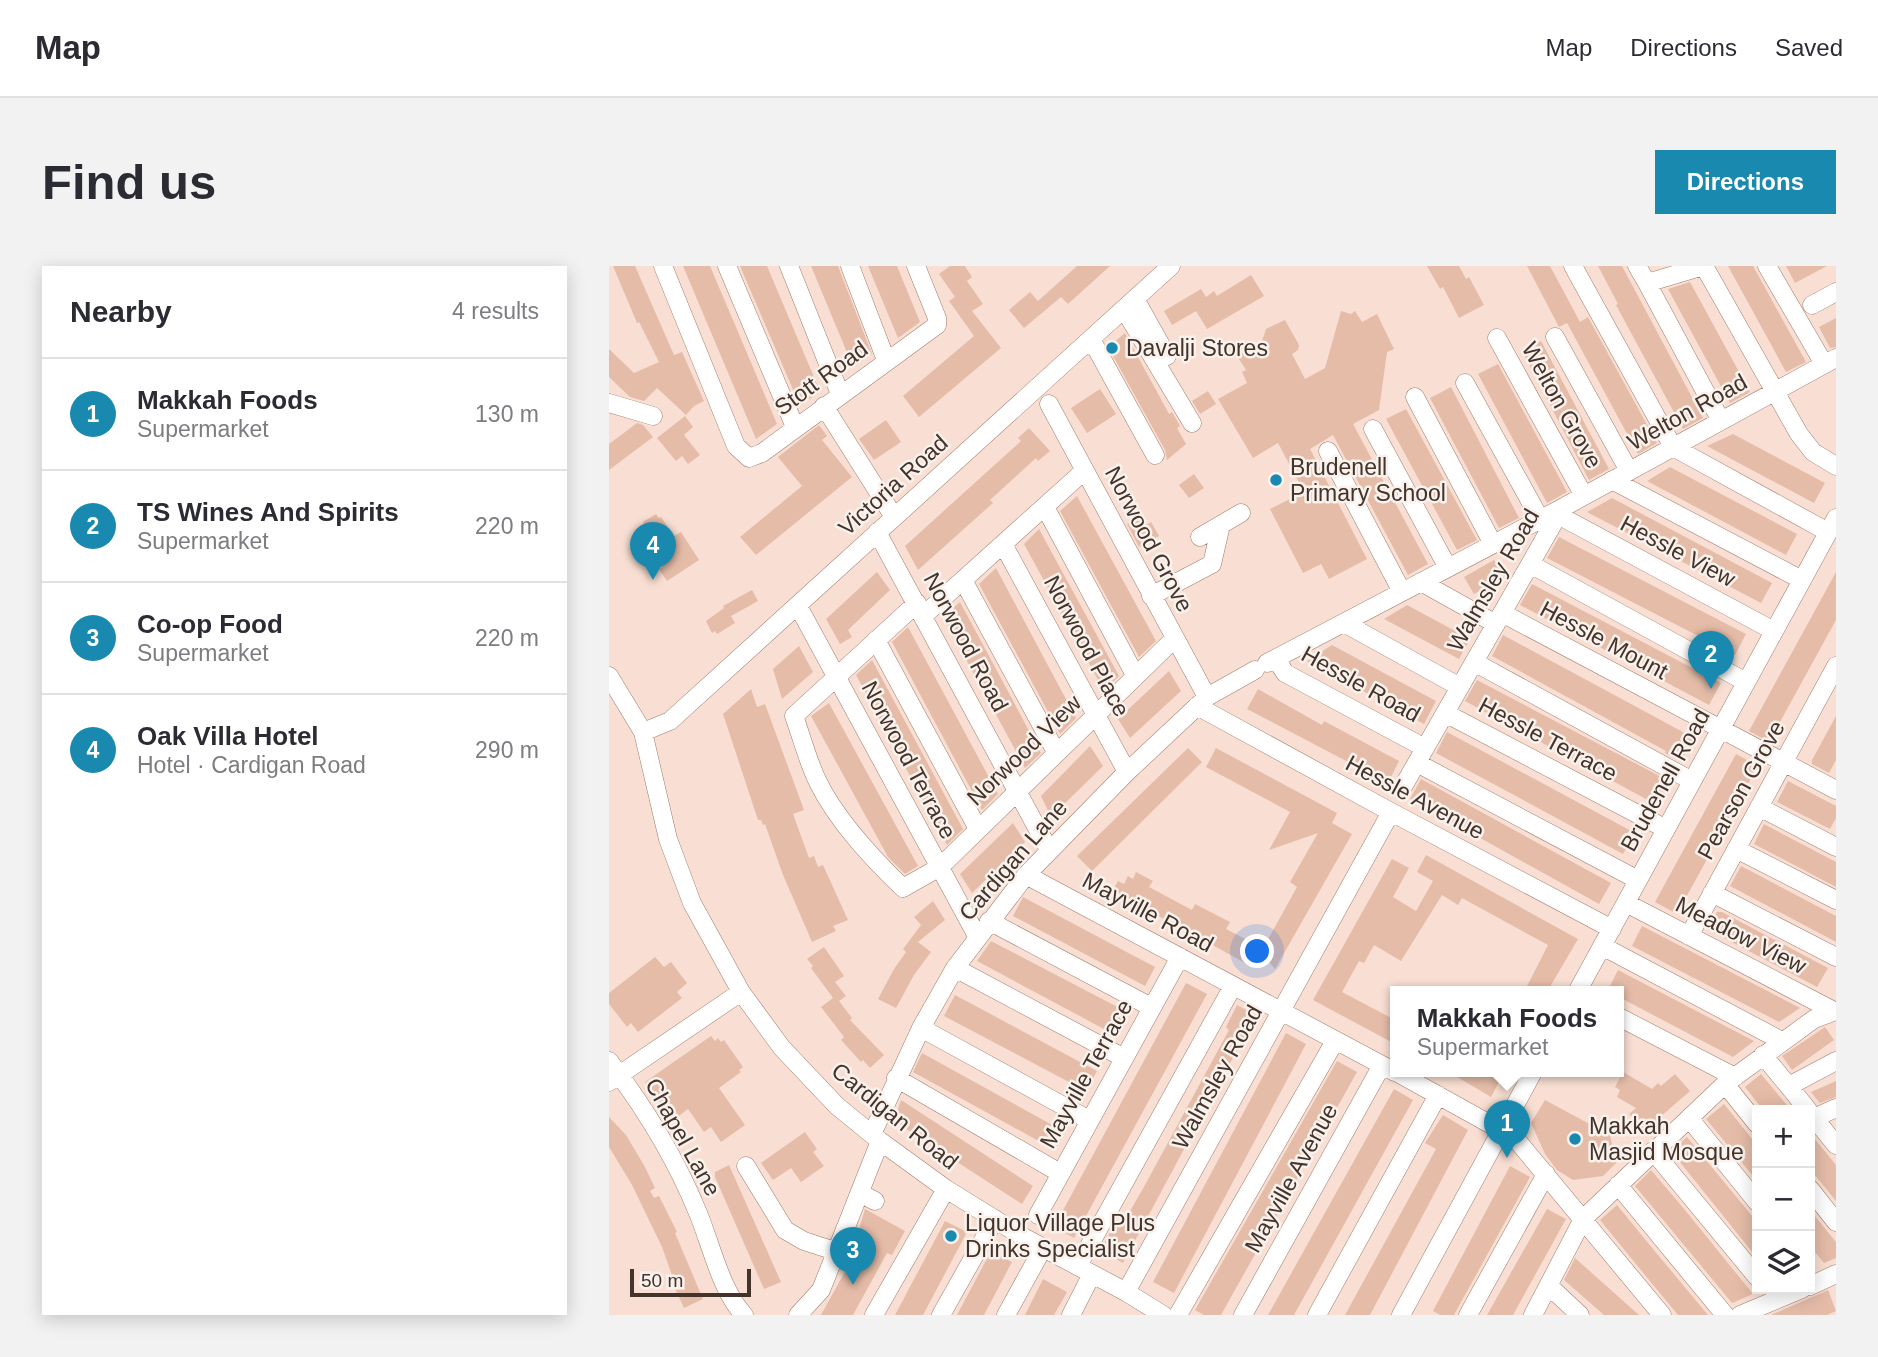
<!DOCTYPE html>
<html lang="en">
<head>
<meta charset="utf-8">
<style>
	:root { --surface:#fff; --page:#f2f2f3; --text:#2b2b33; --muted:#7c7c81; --line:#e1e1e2; --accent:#1a89af }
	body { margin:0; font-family:Arial,sans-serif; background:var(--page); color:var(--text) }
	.controls { position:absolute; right:21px; bottom:21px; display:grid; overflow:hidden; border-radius:0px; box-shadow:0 4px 18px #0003 }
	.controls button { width:63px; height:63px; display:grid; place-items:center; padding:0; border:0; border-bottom:2px solid var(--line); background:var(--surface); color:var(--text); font:35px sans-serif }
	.scale { position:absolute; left:21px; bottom:18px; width:121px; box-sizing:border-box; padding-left:7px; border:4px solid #43332b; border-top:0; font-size:19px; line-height:24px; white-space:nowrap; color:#43332b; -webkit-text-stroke:5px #f9f1ec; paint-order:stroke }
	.you { position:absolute; left:649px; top:686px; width:24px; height:24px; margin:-18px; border:5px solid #fff; border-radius:50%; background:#1a73e8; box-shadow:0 0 0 10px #1a73e833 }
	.badge { display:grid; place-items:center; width:46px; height:46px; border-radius:50%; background:var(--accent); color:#fff; font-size:23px; font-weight:700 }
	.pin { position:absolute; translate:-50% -58px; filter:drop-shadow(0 2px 4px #0008) }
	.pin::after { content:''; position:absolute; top:37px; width:24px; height:21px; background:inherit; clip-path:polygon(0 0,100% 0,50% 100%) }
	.popup { position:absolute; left:781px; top:720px; width:234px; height:91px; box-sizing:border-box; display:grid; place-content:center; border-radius:0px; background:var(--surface); filter:drop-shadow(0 2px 5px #0005); font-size:23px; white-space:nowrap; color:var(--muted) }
	.popup b { font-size:26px; color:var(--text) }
	.popup::after { content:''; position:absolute; left:50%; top:100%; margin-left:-14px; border:14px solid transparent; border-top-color:var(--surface) }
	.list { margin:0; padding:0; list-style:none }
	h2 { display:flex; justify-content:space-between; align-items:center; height:91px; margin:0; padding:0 28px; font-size:30px }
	h2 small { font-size:23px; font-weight:400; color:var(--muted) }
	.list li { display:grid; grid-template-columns:46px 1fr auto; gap:21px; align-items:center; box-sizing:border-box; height:112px; padding:0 28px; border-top:2px solid var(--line) }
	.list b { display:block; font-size:26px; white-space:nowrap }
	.list p { margin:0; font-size:23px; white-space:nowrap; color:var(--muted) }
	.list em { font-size:23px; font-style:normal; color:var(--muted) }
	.icon { flex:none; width:38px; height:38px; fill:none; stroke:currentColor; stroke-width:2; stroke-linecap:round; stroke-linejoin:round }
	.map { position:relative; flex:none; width:1227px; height:1049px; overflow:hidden; border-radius:0px }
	header { display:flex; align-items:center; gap:42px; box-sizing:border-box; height:98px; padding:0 35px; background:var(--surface); border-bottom:2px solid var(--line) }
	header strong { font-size:33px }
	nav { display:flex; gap:38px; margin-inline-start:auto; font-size:24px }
	.intro { display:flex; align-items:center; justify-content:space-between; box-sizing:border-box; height:168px; padding:0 42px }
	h1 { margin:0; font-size:49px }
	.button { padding:18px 32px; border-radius:0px; background:var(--accent); color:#fff; font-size:24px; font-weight:700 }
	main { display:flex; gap:42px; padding:0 42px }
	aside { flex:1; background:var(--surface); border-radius:0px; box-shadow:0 4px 18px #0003 }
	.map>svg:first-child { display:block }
</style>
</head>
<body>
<header>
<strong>Map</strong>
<nav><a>Map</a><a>Directions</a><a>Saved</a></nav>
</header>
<div class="intro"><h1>Find us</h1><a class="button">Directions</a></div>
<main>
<aside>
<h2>Nearby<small>4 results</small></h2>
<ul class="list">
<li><span class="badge">1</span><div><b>Makkah Foods</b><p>Supermarket</p></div><em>130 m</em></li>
<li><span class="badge">2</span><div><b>TS Wines And Spirits</b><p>Supermarket</p></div><em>220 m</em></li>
<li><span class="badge">3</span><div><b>Co-op Food</b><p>Supermarket</p></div><em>220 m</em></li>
<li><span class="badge">4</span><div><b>Oak Villa Hotel</b><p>Hotel · Cardigan Road</p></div><em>290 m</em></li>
</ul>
</aside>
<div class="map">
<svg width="1227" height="1049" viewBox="0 0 1227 1049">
	<rect width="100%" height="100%" fill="#f9dfd3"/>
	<path fill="#e5bca8" d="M 4,0 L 26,0 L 65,89 L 73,86 L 95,135 L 85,140 L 77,149 L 48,122 L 35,135 L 21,131 L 0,111 L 0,83 L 25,107 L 50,96 L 30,56 L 28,57 Z
		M 74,0 L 101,0 L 132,73 L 168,158 L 147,173 Z
		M 131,0 L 158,0 L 202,104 L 211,125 L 191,140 Z
		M 202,0 L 229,0 L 263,88 L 244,101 Z
		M 259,0 L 288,0 L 311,56 L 289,72 Z
		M 341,0 L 356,0 L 363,11 L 358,15 L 374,38 L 363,45 L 392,82 L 310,151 L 294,130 L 365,70 L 340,35 L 346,31 L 330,8 Z
		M 468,0 L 501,0 L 459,38 L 452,31 L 415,62 L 400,44 L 421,26 L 429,35 Z
		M 818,0 L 850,0 L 857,13 L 860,11 L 875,39 L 850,52 L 834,21 L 831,23 Z
		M 918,0 L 941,0 L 971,56 L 979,51 L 1048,177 L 1029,188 L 958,57 L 950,61 Z
		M 989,0 L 1013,0 L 1094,152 L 1074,163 L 1007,39 L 1009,38 Z
		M 1119,0 L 1144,0 L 1197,96 L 1177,106 Z
		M 1177,0 L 1218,0 L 1186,17 Z
		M 642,9 L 655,30 L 598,63 L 587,45 L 563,59 L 555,45 L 592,23 L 597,31 L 605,25 L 608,30 Z
		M 1081,16 L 1141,126 L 1121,137 L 1059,23 Z
		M 732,45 L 742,48 L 746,45 L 753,56 L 768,48 L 785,83 L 778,86 L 770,144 L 744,158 L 819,298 L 799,309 L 724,169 L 701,183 L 758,293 L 720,313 L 712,298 L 694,307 L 661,243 L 695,226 L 669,177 L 644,192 L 609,133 L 638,117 L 633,106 L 637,104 L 630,93 L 631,87 L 653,75 L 657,63 L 676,54 L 690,79 L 689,84 L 683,88 L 696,113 L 716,102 Z
		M 1227,52 L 1227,81 L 1221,82 L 1210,61 Z
		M 516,67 L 560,148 L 563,146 L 571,160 L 568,162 L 577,178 L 558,194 L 556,184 L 499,81 Z
		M 932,75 L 1000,203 L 980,214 L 913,85 Z
		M 889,98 L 958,226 L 938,237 L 869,108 Z
		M 842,121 L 910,252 L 890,262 L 821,132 Z
		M 491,123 L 507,148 L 478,167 L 462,142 Z
		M 599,125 L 607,138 L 591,148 L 583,135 Z
		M 797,143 L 868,274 L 848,284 L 777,153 Z
		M 76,150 L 84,161 L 75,169 L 91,189 L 79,198 L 73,190 L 67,195 L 48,172 Z
		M 277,154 L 292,176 L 265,194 L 250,173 Z
		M 28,157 L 34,159 L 44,171 L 0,204 L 0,178 Z
		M 210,159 L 218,170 L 213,174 L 243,211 L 147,289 L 131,271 L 193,220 L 169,191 Z
		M 420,162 L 441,185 L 429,195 L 427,192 L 381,234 L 384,237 L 309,304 L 296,280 L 412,175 L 409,172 Z
		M 1124,168 L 1216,217 L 1205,237 L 1098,180 Z
		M 1061,201 L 1188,268 L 1177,289 L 1038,215 Z
		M 585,208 L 595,222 L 580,232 L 570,219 Z
		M 468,230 L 547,375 L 530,391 L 451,245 Z
		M 1003,232 L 1163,317 L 1152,337 L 978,246 Z
		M 47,248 L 50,252 L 52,251 L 65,270 L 72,266 L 90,294 L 58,315 L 50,303 L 54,301 L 39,277 L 35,280 L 27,267 L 37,261 L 34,256 Z
		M 528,252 L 533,261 L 542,256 L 550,270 L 530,281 L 518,258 Z
		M 430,263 L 510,410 L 495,425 L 415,278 Z
		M 950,271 L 1137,368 L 1126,389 L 938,292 Z
		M 885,294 L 895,312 L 865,328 L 855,311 Z
		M 387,302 L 467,452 L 451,468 L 370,318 Z
		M 268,306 L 281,324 L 239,364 L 243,371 L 231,378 L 217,353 Z
		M 1227,306 L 1227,354 L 1160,476 L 1140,465 Z
		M 923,318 L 1112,417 L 1100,439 L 911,339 Z
		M 143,324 L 149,335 L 122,350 L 126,357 L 108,368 L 106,365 L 103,367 L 97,355 L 115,342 L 114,340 Z
		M 351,336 L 432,487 L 416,502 L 334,351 Z
		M 798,339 L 861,373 L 850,393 L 775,353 Z
		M 299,361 L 389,528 L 373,544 L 283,376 Z
		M 894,369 L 1085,472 L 1072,496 L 1056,487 L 1057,485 L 883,390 Z
		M 723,379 L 827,435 L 815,458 L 698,395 Z
		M 190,380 L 204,406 L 173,433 L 164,403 Z
		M 263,394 L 354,563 L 338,579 L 247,409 Z
		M 560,405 L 572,425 L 521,472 L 509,453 Z
		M 868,414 L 1060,515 L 1048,539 L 856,435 Z
		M 142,423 L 148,441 L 156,438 L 195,544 L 184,548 L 200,592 L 205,590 L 209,601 L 214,599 L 239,654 L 224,660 L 227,665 L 203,676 L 174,609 L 156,558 L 154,559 L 152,554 L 149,554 L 114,448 Z
		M 649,423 L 713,459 L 715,455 L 790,495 L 779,517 L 638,443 Z
		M 220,437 L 309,600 L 296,608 L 279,591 L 202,450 Z
		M 1227,450 L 1227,494 L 1220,507 L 1203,498 L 1203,494 Z
		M 838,466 L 1026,567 L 1014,588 L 827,487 Z
		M 481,480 L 494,500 L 442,551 L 432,530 Z
		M 579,482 L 593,496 L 483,605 L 468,590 Z
		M 607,482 L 728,547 L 723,557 L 743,568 L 666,703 L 652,686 L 688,621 L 681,616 L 709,567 L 660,584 L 681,546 L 597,501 Z
		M 1127,488 L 1149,500 L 1068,648 L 1046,636 Z
		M 812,513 L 1002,617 L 990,638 L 801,533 Z
		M 1179,515 L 1227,540 L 1227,552 L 1221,563 L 1168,536 Z
		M 404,557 L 416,576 L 363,627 L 351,608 Z
		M 1155,558 L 1227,596 L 1227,621 L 1145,578 Z
		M 817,589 L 969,673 L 938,726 L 915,726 L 939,679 L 853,632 L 849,639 L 833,629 L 792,695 L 765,679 L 755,697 L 750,695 L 733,726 L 786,754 L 786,778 L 704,734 L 783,593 L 800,602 L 784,631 L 807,645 L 824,615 L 808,606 Z
		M 1132,600 L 1227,650 L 1227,676 L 1121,620 Z
		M 527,606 L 544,615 L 540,621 L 583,644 L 586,638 L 621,656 L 617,663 L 646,678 L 636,697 L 573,662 L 561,651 L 559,655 L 503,626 L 509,615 L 515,618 L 519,610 L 524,613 Z
		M 414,631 L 546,701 L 536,720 L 404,650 Z
		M 324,635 L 336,654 L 309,676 L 322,686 L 305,709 L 287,742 L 269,733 L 285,703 L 297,686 L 294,683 L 312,659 L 305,651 Z
		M 1108,646 L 1113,646 L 1219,702 L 1208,721 L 1098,663 Z
		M 1033,660 L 1191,742 L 1170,756 L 1023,680 Z
		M 382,675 L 520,747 L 508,770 L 368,695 Z
		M 215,681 L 235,710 L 226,716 L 237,730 L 230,735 L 243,752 L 241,754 L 275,789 L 261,802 L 254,794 L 252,796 L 232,774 L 235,771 L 212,741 L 224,732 L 202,702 L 204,700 L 198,693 Z
		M 46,691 L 55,701 L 62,696 L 78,717 L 68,726 L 73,732 L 29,766 L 22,757 L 18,761 L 0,738 L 0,727 Z
		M 1009,704 L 1145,775 L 1124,791 L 1010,731 L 1010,726 L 998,726 Z
		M 577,717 L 598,728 L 465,972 L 445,961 Z
		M 346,729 L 488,805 L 477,825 L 335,750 Z
		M 628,739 L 647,749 L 514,997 L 492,984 L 507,955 L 513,959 L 536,919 L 620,764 L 617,761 Z
		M 1216,761 L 1225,774 L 1183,804 L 1173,790 Z
		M 677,767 L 697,778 L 565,1027 L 544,1016 Z
		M 102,770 L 106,775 L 109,772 L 112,776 L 115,774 L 134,801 L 130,804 L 132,806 L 110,822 L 136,859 L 112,876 L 102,861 L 95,866 L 79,843 L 63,855 L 36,816 Z
		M 313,787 L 456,866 L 446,884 L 304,806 Z
		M 728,795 L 748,806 L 612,1049 L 595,1049 L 586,1044 Z
		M 840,806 L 895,806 L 882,831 Z
		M 1014,806 L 1043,823 L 1049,817 L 1052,820 L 1066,808 L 1081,825 L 1035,865 L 1020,848 L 1027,842 L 1008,831 L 1011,824 L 1006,821 Z
		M 1152,808 L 1182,844 L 1154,844 L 1136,821 Z
		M 1227,815 L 1227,831 L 1211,837 L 1202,826 Z
		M 785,823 L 804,834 L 685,1049 L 659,1049 Z
		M 292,834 L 424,920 L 413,938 L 285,855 Z
		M 936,834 L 1001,869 L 1007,897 L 994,910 L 964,914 L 948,904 L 936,888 L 922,857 Z
		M 1115,838 L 1148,879 L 1148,915 L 1097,853 Z
		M 834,849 L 859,864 L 761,1049 L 736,1049 L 827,883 L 816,877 Z
		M 0,851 L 17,869 L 36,901 L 46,922 L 41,925 L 45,932 L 50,930 L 68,966 L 66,967 L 94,1033 L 75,1042 L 63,1016 L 65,1015 L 53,981 L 23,919 L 0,881 Z
		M 196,866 L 208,883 L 204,886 L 215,900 L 192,916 L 182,902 L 164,914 L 152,897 Z
		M 1201,867 L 1227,899 L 1227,935 L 1201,903 Z
		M 1078,871 L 1148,956 L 1148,992 L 1062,885 Z
		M 120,899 L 172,1016 L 155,1023 L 106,911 L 106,906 Z
		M 901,900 L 921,911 L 845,1049 L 831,1049 L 824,1045 Z
		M 1042,904 L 1076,944 L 1144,1028 L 1123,1037 L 1026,920 Z
		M 1008,939 L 1044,983 L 1099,1049 L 1069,1049 L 1036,1009 L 991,954 Z
		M 256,943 L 296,965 L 283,989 L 278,987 L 244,1049 L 212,1049 L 254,973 L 248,970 Z
		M 938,943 L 957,953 L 904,1049 L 878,1049 Z
		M 1201,944 L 1227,976 L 1227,992 L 1215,997 L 1201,980 Z
		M 336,955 L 358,966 L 314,1049 L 286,1049 Z
		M 382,985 L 403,996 L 375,1049 L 348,1049 Z
		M 966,992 L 1030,1049 L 995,1049 L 955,1014 Z
		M 434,1013 L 458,1026 L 445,1049 L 416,1049 Z
		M 1219,1024 L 1227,1045 L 1218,1049 L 1162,1049 Z"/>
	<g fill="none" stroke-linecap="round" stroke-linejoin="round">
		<g stroke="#a17c69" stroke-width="19">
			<path id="minor" d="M 54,0 L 127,180 L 140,192 L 153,187 L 328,59 L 328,52 L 307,0
				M 118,0 L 186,161
				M 180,0 L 231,128
				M 241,0 L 277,94
				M 964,0 L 1064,181 L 1219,266
				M 1028,0 L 1038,17 L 1095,0 L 1190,168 L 1204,186 L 1227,200
				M 1158,0 L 1215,98
				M 1038,17 L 1112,155
				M 526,33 L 558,90
				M 1203,39 L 1227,26
				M 515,43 L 583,157
				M 946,71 L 1020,205
				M 888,72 L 975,230
				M 482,73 L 546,189
				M 856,117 L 931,253
				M 806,131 L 884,278
				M 0,137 L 44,150
				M 440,138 L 598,431
				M 215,140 L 285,251
				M 764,163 L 839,302
				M 719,185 L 793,326
				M 1003,214 L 1193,314
				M 436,241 L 526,409
				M 949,249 L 1165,365
				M 268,266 L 440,584
				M 591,271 L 632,247
				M 394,278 L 518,506
				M 921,298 L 1137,416
				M 354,314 L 447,486
				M 812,316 L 887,358
				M 542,330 L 603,298 L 612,259
				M 308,337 L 185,450 C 193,472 199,496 209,516 C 228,555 263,592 294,622 L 331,601 L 565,373
				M 189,340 L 368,670
				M 893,347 L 1227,524
				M 315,349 L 475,205
				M 735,357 L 851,421
				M 267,374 L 369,563
				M 667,393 L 676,407 L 816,482
				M 865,396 L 1083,515
				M 658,397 L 953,242 L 1227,92
				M 0,410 L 34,466 L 59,573 L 83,637 L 132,726 L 173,782 L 228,840 L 271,875 L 337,923 L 416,972 L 517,1026 L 554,1049
				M 588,440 L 782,546 L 1003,663
				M 836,447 L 1057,563
				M 34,466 L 61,455 L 562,0
				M 808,497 L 1029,614
				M 795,519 L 953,242
				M 1150,541 L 1227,581
				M 1127,583 L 1227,634
				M 417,609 L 786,806
				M 1103,627 L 1227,691
				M 1017,637 L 1225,745
				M 380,655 L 542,741
				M 1080,670 L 1227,400
				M 993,680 L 1173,775
				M 346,702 L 515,792
				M 968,726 L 1227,252
				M 1010,751 L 1126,811
				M 312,762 L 480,854
				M 1154,789 L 1199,844
				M 0,795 C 36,842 67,893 89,947 C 102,978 112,1025 135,1049
				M 787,806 L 906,872 L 1053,1049
				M 287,812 L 451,907
				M 0,816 L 132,726
				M 1116,818 L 1148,858
				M 1180,820 L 1227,795
				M 1201,847 L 1227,879
				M 1080,852 L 1148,936
				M 1205,852 L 1227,842
				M 263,868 L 312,762 L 346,702 L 417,609 L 518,506 L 598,431 L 646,404
				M 1044,885 L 1148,1011
				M 137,900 L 176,964 L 195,975 L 229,986
				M 1009,919 L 1116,1049
				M 1201,923 L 1227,956
				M 251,927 L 266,935
				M 429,949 L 571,691
				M 469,1000 L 624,720
				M 940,1020 L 971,1049
				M 1201,1020 L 1227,1008
				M 517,1026 L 782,546
				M 189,1049 L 212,1024 L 271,875
				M 265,1049 L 337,923
				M 332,1049 L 386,953
				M 397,1049 L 434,982
				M 462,1049 L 483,1008
				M 569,1049 L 726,775
				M 634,1049 L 773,799
				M 708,1049 L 829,829
				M 792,1049 L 924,806
				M 859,1049 L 937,908
				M 924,1049 L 974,953 L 1116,818 L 1205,753 L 1227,745
				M 1131,1049 L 1193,1023"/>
		</g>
		<use href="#minor" stroke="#fff" stroke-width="18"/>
	</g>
	<g fill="#1a89af" stroke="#f9f1ec" stroke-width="2.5">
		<circle cx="503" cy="82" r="7"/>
		<circle cx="667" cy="214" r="7"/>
		<circle cx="966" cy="873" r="7"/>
		<circle cx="342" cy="970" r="7"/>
	</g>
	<g text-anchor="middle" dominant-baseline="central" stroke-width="5" stroke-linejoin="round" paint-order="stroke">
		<g font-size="23" fill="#43332b" stroke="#f9f1ec" text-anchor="start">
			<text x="517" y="82">Davalji Stores</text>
			<text x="681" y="201">Brudenell<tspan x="681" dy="26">Primary School</tspan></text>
			<text x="980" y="860">Makkah<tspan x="980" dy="26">Masjid Mosque</tspan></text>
			<text x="356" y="957">Liquor Village Plus<tspan x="356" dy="26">Drinks Specialist</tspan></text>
		</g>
		<g font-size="23" fill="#43332b" stroke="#f9f1ec">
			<text transform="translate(212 112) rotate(-36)">Stott Road</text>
			<text transform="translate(953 139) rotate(61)">Welton Grove</text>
			<text transform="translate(1078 146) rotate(-29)">Welton Road</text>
			<text transform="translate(284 219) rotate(-42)">Victoria Road</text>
			<text transform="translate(540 273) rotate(62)">Norwood Grove</text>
			<text transform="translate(1069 285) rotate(28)">Hessle View</text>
			<text transform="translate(884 314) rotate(-60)">Walmsley Road</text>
			<text transform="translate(995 374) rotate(28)">Hessle Mount</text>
			<text transform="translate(357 376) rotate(62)">Norwood Road</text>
			<text transform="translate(478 380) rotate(62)">Norwood Place</text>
			<text transform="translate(752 418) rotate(29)">Hessle Road</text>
			<text transform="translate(939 473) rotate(28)">Hessle Terrace</text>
			<text transform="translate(415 484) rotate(-44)">Norwood View</text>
			<text transform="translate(300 494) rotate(62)">Norwood Terrace</text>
			<text transform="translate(1056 514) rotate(-61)">Brudenell Road</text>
			<text transform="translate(1132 524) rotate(-61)">Pearson Grove</text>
			<text transform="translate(806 531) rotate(28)">Hessle Avenue</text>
			<text transform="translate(404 594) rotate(-49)">Cardigan Lane</text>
			<text transform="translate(539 646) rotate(28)">Mayville Road</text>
			<text transform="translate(1132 669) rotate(27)">Meadow View</text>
			<text transform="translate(477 808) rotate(-61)">Mayville Terrace</text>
			<text transform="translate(608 811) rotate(-61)">Walmsley Road</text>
			<text transform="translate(286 850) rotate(39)">Cardigan Road</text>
			<text transform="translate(74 871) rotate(61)">Chapel Lane</text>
			<text transform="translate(682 912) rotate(-61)">Mayville Avenue</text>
		</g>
	</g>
</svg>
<div class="controls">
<button>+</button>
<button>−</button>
<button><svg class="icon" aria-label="layers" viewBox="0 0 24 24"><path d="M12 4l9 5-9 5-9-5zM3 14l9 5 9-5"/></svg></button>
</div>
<div class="scale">50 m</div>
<div class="you"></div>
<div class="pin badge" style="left:898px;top:892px">1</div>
<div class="popup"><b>Makkah Foods</b>Supermarket</div>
<div class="pin badge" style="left:1102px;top:423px">2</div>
<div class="pin badge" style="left:244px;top:1019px">3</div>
<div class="pin badge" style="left:44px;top:314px">4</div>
</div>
</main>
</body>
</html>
